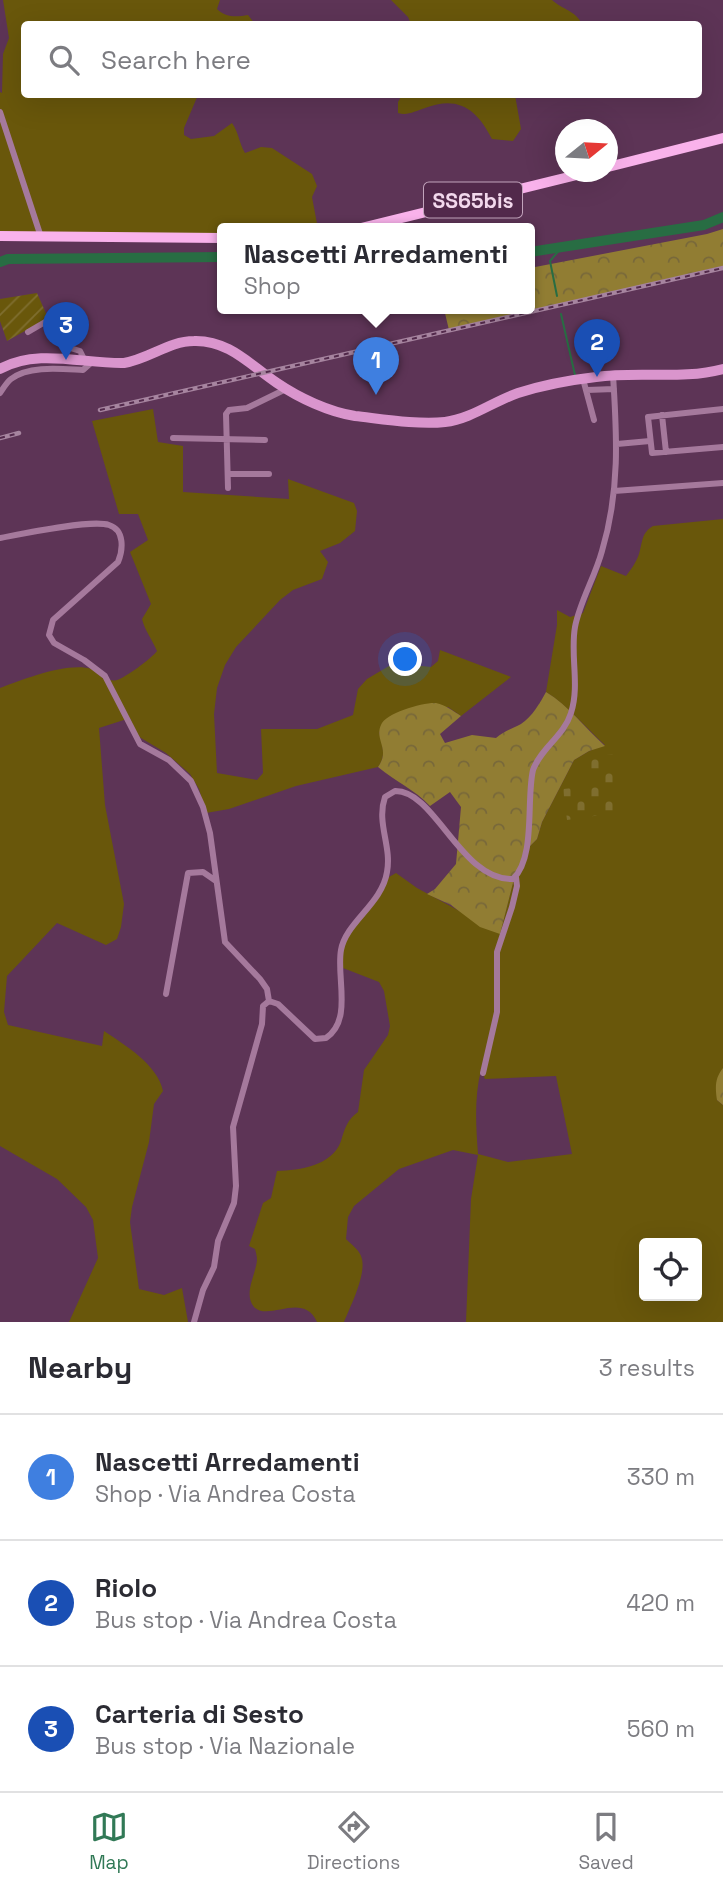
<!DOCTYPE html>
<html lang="en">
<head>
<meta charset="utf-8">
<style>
	:root { --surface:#fff; --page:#f7f7f7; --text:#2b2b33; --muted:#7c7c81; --line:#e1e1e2; --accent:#317956 }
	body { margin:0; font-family:"Space Grotesk",sans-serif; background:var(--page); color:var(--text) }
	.controls { position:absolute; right:21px; bottom:21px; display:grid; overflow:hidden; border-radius:7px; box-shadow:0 7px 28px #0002 }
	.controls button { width:63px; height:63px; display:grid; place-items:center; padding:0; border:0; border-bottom:2px solid var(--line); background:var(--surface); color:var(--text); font:35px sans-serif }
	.compass { position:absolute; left:555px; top:119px; width:63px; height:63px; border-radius:50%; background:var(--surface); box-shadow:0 7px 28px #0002; rotate:72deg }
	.you { position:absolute; left:406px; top:660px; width:24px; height:24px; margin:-18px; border:5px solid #fff; border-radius:50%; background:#1a73e8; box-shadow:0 0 0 10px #1a73e833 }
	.badge { display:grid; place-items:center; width:46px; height:46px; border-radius:50%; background:var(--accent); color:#fff; font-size:23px; font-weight:700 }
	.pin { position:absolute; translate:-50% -58px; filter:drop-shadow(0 2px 4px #0008) }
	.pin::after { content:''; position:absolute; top:37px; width:24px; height:21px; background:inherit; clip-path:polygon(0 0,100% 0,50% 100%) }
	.popup { position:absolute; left:217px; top:223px; width:318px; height:91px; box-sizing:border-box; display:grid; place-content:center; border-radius:7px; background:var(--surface); filter:drop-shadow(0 2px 5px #0005); font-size:23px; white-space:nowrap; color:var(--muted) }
	.popup b { font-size:26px; color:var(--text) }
	.popup::after { content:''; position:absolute; left:50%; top:100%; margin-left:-14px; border:14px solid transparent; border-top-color:var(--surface) }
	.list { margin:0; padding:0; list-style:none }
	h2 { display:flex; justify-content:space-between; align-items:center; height:91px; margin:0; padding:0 28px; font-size:30px }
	h2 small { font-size:23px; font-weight:400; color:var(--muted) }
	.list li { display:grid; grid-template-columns:46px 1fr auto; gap:21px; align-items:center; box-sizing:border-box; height:126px; padding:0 28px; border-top:2px solid var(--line) }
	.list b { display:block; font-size:26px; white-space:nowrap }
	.list p { margin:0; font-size:23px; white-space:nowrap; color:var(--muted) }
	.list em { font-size:23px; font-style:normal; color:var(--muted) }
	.icon { flex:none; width:38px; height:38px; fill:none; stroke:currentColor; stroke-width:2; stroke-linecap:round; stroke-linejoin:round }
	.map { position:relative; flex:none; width:723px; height:1322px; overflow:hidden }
	.search { position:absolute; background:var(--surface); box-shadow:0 7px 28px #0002; left:21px; right:21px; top:21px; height:77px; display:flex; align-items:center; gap:18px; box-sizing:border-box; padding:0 24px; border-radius:7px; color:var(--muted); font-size:26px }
	.sheet { height:469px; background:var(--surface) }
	nav { display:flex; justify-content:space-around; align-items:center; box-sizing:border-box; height:98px; border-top:2px solid var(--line); background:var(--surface); font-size:19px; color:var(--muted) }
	nav a { display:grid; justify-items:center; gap:4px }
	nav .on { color:var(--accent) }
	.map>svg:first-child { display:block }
</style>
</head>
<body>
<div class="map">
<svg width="723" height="1322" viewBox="0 0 723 1322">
	<defs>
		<pattern id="forest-crowns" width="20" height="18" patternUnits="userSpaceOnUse" patternTransform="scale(1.75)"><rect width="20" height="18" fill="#917d33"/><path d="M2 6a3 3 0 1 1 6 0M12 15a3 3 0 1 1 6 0" fill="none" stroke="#78683a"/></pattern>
		<pattern id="cemetery-stones" width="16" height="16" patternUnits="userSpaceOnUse" patternTransform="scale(1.75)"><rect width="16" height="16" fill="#69570b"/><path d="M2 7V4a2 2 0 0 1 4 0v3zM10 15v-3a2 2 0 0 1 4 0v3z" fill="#7f6e2f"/></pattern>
		<pattern id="garden-furrows" width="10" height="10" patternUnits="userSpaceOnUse" patternTransform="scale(1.75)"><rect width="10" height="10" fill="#69570b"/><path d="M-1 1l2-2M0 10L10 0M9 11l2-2" fill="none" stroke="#7f6e2f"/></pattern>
	</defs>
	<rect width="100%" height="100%" fill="#5d3456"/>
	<path fill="#69570b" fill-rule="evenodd" d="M 3,0 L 220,0 L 217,9 C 226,18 237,17 248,15 L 255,24 L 24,24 L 24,94 L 198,95 L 184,128 L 184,135 L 191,139 L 214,136 L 232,123 C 239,133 239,143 245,153 L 261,147 L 272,148 L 312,174 L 317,186 L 312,197 L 318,229 L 222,229 L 222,239 L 0,237 L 0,92 L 2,93 L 3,54 L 9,38 Z
		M 391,0 L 552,0 C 563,10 575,10 582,24 L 532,23 L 529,24 L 411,24 L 408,17 Z
		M 402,95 L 515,95 L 521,129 L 513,141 L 492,139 C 477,109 458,95 425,108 C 415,111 408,116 398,113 L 398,102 Z
		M 153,409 L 158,442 L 183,446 L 183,492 L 289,499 L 288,479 L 354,503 L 357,511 L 355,531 L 340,543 L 320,551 L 328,562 L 322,579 L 293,590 L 280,600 L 236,647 L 225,665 L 217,688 L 214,714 L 217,773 L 257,780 L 263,773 L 261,729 L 317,729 L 353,715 L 358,689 L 367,679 L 394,663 L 431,667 L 438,661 L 440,650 L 511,677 L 461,716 L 448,707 L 379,732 C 382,745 387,755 378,767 L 296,786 L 229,809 L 206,813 L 199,789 L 190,774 L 166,753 L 141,738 L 135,732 L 130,718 L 99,728 L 105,805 L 124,904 L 121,927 L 117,939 L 106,945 L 57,923 L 7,976 L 4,1012 L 8,1025 L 102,1046 L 104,1031 C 125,1045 158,1065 163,1091 L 154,1104 L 149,1142 L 132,1207 L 130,1222 L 139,1289 L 164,1295 L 182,1288 L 188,1322 L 69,1322 L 98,1258 L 93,1220 L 86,1207 L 57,1179 L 0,1146 L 0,688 C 25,679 66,662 92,669 C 101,672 107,683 117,680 C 125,678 152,658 157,651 C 152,639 145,631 142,619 L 151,604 L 130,552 L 148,540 L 138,514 L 119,514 L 92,421 Z
		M 723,519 L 723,1068 L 717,1100 L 723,1105 L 723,1322 L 466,1322 L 471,1199 L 478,1155 L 453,1150 L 399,1169 L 354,1206 L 348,1217 L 346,1239 C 351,1244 359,1250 361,1256 C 368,1272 350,1307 344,1322 L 317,1322 C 303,1291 269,1322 254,1307 C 243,1294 256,1274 257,1260 C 257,1256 256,1253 255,1249 L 249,1246 L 263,1203 L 271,1198 L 277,1171 C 300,1170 332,1166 341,1141 C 345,1128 347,1120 358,1112 L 364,1070 L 388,1035 L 390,1026 L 384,991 L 379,982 L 343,968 L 342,950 L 346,938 L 389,877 L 396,873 L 417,888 L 500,933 L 515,875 L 530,846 L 537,839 L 542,822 L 574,760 L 589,751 L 605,745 C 585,727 568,706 546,692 L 557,625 L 557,610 L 570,617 L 583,613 L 601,566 L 626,576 C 632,568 638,560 640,550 C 643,539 642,533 653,526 ZM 481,1070 L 485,1079 L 556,1076 L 572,1154 L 508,1162 L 478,1154 C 476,1126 474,1098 481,1070 ZM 644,1243 L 697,1243 L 697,1296 L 644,1296 Z"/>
	<path fill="url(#forest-crowns)" d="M 723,229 L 723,266 L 449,330 L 444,309 L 530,309 L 530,268 L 707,234 Z
		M 546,692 C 569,706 585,728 605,746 L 589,751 L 574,760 L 542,822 L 537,839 L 530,846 L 515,875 L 500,934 L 480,927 L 451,905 L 427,894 L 435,889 L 456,864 L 461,807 L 450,792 L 430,806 C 414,789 396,782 378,767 C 391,749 374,740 381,725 C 385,713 424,702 436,703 C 446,705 453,711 461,716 L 440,734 L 445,743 L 472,735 L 496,738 C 504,731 512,729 521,724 C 532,717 540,703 546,692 Z
		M 723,1068 L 723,1105 L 717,1100 C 715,1087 715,1078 723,1068 Z"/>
	<path fill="url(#cemetery-stones)" d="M 613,754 L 621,812 L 567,820 L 563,789 L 584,787 L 589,779 L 586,758 Z"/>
	<path fill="url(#garden-furrows)" d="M 37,293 L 48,318 L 7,341 L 0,321 L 0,299 Z"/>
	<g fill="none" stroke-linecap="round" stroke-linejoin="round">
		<path stroke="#286d43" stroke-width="2" d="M 557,296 L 550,261 L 562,247
			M 561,314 L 575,375"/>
		<path stroke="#286d43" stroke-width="10" d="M 530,252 L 704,225 L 723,217
			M 0,262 L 8,259 L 222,257"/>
		<path stroke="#a5799c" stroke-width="6" d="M 0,112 L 41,237
			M 28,332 L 52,318 L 69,318 L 67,347 L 80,351 L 85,361
			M 583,379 L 594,420
			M 587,390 L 614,389
			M 0,393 C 3,389 6,383 11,379 C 29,365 62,369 83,370 L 92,362
			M 723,409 L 648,417 L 652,453 L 723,447
			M 662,415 L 666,452
			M 173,438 L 265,440
			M 617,444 L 650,441
			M 228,474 L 269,474
			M 228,488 L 226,414 L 229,410 L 247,408 L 286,389
			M 614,491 L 723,483
			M 0,538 C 21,534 91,519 109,525 C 125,530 123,550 118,562 L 53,620 L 49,635 L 54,643 L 84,660 L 105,676 L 140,744 L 169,760 L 191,781 L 203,807 L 210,833 L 225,942 L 260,979 L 267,989 L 269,1001
			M 166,994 L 188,873 L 203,872 L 216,881
			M 483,1073 L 497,1012 L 497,952 L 512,907 L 517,886 L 516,877
			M 194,1322 L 203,1290 L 214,1267 L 218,1241 L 234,1203 L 236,1186 L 233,1127 L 262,1024 L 263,1006 L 269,1001 L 278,1004 L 315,1039 L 326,1038 C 353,1020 336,977 341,950 C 346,922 382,904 387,872 C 392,846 376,823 385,797 L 395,791 C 435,790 461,881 513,879 C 536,857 526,800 533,770 C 541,748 564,736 571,713 C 580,685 570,655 575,627 C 580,601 595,577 602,551 C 620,491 617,436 613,375"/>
		<path stroke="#da95cd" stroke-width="10" d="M 0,369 C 37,348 84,364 124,363 C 149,359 169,341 194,341 C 229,340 250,365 277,383 C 299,398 329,412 355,416 C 382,419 418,425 445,422 C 471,419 494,401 518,393 C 543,385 570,380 596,377 C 638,371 683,380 723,369"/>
		<path stroke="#f9b2eb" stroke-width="10" d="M 608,167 L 723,138
			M 357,229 L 589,172
			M 0,236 L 222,238"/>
		<g stroke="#a6849f" stroke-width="4.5">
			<path id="rail" d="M 100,410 L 723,268
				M 0,438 L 19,433"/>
		</g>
		<use href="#rail" stroke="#52294b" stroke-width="2" stroke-dasharray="5" stroke-linecap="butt"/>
	</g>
	<g text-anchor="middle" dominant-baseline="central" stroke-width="7" stroke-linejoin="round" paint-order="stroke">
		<rect fill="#52294b" stroke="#c2a4bc" stroke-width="2" x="424" y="182.5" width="98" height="35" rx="5"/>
		<g font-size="21" font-weight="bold" fill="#f2d8ec">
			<text x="473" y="200">SS65bis</text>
		</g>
	</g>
</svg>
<div class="controls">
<button><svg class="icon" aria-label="locate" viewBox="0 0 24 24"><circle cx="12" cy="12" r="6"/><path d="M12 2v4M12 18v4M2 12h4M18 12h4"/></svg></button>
</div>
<svg class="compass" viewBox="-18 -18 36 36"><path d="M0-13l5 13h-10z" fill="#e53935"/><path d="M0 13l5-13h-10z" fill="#7c7c81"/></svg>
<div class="you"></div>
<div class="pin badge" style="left:376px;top:395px;background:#3f7fe0">1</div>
<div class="popup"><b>Nascetti Arredamenti</b>Shop</div>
<div class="pin badge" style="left:597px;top:377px;background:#1a4fb4">2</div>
<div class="pin badge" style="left:66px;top:360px;background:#1a4fb4">3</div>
<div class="search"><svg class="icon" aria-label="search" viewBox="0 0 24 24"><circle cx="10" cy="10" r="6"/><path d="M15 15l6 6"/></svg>Search here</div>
</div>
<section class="sheet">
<h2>Nearby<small>3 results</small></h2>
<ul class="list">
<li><span class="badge" style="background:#3f7fe0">1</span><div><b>Nascetti Arredamenti</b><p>Shop · Via Andrea Costa</p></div><em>330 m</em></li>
<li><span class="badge" style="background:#1a4fb4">2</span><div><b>Riolo</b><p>Bus stop · Via Andrea Costa</p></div><em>420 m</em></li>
<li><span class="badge" style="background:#1a4fb4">3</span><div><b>Carteria di Sesto</b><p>Bus stop · Via Nazionale</p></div><em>560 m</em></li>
</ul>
</section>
<nav>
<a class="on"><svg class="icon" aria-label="map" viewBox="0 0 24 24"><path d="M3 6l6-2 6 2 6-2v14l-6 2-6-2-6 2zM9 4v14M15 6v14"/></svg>Map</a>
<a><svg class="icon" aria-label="directions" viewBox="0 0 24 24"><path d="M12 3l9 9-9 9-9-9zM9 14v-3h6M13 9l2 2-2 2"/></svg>Directions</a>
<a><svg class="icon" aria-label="saved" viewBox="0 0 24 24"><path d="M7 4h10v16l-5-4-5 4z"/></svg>Saved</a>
</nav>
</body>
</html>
